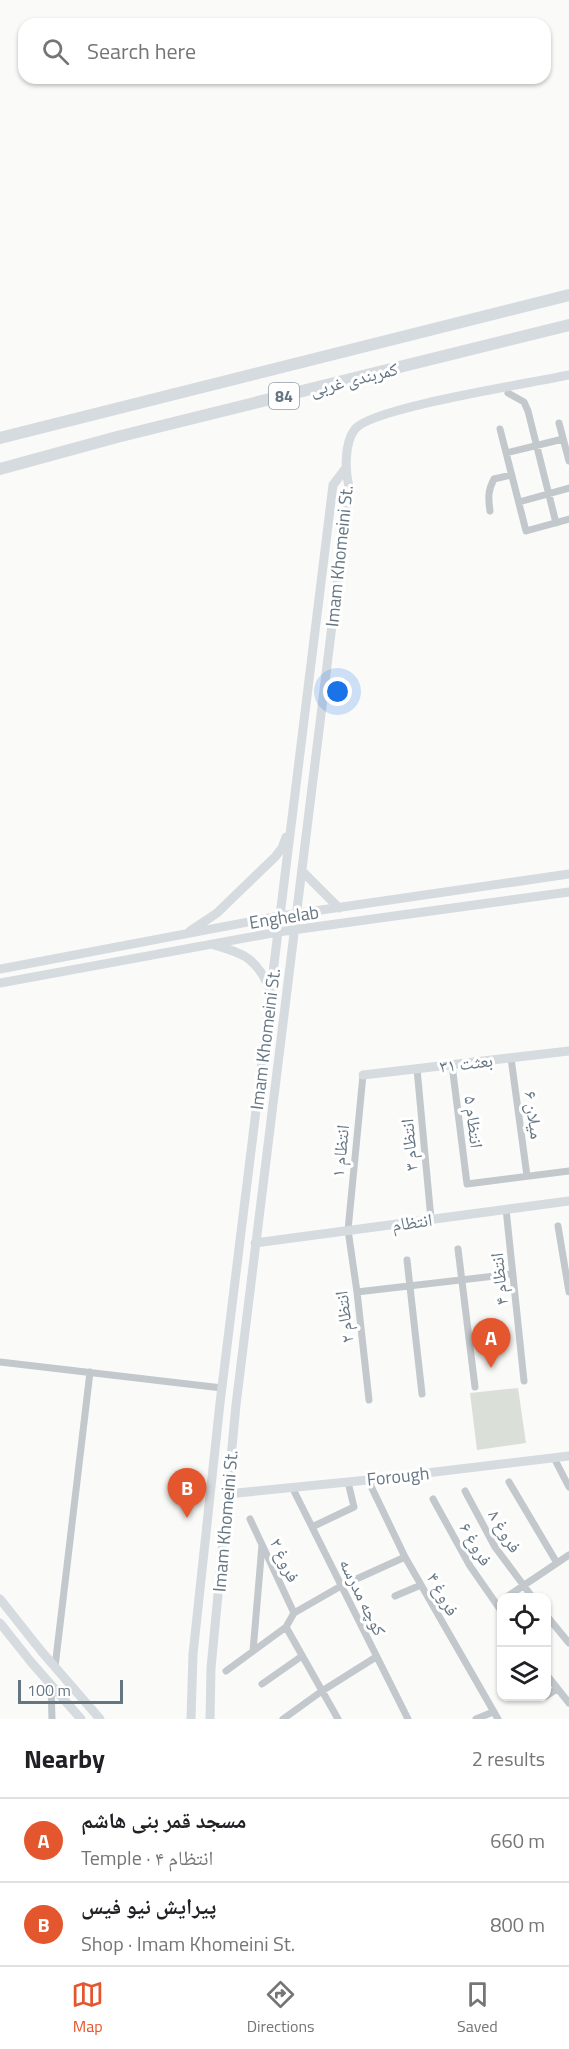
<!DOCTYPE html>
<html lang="en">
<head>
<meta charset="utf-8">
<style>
	:root { --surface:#fff; --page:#f6f6f6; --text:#202124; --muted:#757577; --line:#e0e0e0; --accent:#e4572e }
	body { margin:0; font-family:"Titillium Web","Noto Naskh Arabic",sans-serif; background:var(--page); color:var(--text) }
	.controls { position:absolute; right:18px; bottom:18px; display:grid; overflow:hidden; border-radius:12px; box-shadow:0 2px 4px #0004 }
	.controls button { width:54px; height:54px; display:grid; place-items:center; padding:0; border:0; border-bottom:2px solid var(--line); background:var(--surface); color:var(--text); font:30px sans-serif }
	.scale { position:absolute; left:18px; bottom:15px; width:105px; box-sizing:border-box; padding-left:6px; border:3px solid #657683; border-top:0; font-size:16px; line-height:21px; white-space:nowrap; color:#657683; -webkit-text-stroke:4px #fff; paint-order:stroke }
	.you { position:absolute; left:338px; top:692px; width:21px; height:21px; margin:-15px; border:4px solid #fff; border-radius:50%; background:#1a73e8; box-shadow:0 0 0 9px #1a73e833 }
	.badge { display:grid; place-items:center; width:39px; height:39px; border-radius:50%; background:var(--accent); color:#fff; font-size:20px; font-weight:700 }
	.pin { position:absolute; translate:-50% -50px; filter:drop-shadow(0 2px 3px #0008) }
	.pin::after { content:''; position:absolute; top:32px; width:21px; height:18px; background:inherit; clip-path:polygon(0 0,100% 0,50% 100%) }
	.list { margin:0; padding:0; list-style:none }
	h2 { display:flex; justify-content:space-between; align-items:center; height:78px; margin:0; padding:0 24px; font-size:26px }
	h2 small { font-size:20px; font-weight:400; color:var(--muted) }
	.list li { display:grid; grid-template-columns:39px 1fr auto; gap:18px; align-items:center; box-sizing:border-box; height:84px; padding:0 24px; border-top:2px solid var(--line) }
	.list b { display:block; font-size:22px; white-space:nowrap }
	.list p { margin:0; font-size:20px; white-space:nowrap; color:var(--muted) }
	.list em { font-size:20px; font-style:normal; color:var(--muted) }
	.icon { flex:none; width:33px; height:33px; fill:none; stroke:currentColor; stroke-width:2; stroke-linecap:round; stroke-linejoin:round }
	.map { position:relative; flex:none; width:569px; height:1719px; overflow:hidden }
	.search { position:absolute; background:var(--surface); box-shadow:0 2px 4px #0004; left:18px; right:18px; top:18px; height:66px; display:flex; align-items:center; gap:15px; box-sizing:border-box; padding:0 21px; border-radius:18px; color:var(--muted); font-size:22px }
	.sheet { height:246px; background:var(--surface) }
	nav { display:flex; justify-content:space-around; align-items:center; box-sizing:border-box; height:84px; border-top:2px solid var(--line); background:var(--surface); font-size:16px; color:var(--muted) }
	nav a { display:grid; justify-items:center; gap:3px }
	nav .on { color:var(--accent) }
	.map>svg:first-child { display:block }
</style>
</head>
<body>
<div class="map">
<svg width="569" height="1719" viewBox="0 0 569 1719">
	<rect width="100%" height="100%" fill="#fafaf8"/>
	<path fill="#dadfd7" d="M 518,1388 L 526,1443 L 477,1450 L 470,1393 Z"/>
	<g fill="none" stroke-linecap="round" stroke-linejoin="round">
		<path stroke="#c3c8cc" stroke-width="7" d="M 508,393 L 524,402 L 528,411 L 556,523
			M 559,423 L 569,461
			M 500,429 L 526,531 L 569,519
			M 506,453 L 563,439
			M 519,502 L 569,488
			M 490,511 C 488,498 488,490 494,479 L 511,475
			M 511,1058 L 527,1176
			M 452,1065 L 467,1184 L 569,1171
			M 417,1069 L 431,1219
			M 363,1075 L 348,1230 L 357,1292 L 369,1400
			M 506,1209 L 524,1381
			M 558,1226 L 569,1292
			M 458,1249 L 475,1387
			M 407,1260 L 422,1394
			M 357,1292 L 513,1274
			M 0,1362 L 222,1388
			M 554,1458 L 569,1487
			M 368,1480 L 405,1557 L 498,1719
			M 509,1482 L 557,1563
			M 292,1487 L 408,1719
			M 465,1491 L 495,1547 L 533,1598
			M 433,1499 L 470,1566 L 502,1612
			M 250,1519 L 294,1613
			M 312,1527 L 354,1507 L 348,1482
			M 395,1596 L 421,1585
			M 505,1598 L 569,1555
			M 546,1615 L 569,1643
			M 286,1627 L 338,1719
			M 253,1651 L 262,1545
			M 55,1667 L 90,1372
			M 226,1671 L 286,1627 L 294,1613 L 341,1586 L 405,1557
			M 546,1674 L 569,1703
			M 262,1684 L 302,1656
			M 51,1685 L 52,1719
			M 546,1696 L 557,1689
			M 283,1719 L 322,1691 L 376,1657
			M 476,1719 L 493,1712"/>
		<path stroke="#d6dbdf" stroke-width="9" d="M 302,871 L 339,908
			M 190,931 L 217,913 L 275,857 L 282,848 L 286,837
			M 214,945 C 245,954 256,958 270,989
			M 0,969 L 280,916 L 569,874
			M 0,983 L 278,932 L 569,892
			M 363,1075 L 569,1051
			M 255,1243 L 569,1201
			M 227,1494 L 368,1480 L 569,1456
			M 0,1599 L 42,1652 L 100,1719
			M 0,1623 L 31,1662 L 81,1719
			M 191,1719 L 193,1654 L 220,1403 L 333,485 L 345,469
			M 210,1719 L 211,1668 L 236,1405 L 349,487 C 345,471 344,443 355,429 C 373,407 533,383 569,375"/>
		<path stroke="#d6dbdf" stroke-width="12" d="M 0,438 L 569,295
			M 0,469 L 117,437 L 569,325"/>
	</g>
	<g text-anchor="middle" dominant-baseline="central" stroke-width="6" stroke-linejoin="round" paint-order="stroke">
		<rect fill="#fff" stroke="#939fa8" stroke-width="1.5" x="269" y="383" width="30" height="26" rx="4.5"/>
		<g font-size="16" font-weight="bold" fill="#657683">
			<text x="284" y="396">84</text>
		</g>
		<g font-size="18" fill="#657683" stroke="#fff">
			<text transform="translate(354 379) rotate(-14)">کمربندی غربی</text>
			<text transform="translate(339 556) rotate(-84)">Imam Khomeini St.</text>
			<text transform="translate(284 917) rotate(-9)">Enghelab</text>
			<text transform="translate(265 1039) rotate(-83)">Imam Khomeini St.</text>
			<text transform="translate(466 1063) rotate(-7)">بعثت ۳۱</text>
			<text transform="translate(534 1115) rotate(82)">میلان ۶</text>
			<text transform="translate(474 1122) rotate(83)">انتظام ۵</text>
			<text transform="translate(409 1145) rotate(-95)">انتظام ۳</text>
			<text transform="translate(340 1151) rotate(-84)">انتظام ۱</text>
			<text transform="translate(412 1222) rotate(-8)">انتظام</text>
			<text transform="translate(499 1279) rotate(-96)">انتظام ۴</text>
			<text transform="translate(344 1317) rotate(-97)">انتظام ۲</text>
			<text transform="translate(398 1476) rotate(-6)">Forough</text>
			<text transform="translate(225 1521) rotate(-85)">Imam Khomeini St.</text>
			<text transform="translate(505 1531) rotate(59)">فروغ ۸</text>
			<text transform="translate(476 1544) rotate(60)">فروغ ۶</text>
			<text transform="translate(285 1560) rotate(65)">فروغ ۲</text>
			<text transform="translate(443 1594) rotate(61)">فروغ ۴</text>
			<text transform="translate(363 1597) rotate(64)">کوچه مدرسه</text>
		</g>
	</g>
</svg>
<div class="controls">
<button><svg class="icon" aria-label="locate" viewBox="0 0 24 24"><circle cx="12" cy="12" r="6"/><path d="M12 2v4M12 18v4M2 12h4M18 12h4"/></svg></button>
<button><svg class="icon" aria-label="layers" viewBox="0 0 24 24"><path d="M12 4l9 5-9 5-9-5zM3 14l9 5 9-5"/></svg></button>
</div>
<div class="scale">100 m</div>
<div class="you"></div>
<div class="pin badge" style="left:491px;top:1368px">A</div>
<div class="pin badge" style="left:187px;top:1518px">B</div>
<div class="search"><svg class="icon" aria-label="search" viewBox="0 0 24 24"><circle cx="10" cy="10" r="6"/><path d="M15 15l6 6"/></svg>Search here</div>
</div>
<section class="sheet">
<h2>Nearby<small>2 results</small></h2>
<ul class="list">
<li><span class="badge">A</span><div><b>مسجد قمر بنی هاشم</b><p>Temple · انتظام ۴</p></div><em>660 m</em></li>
<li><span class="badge">B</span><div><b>پیرایش نیو فیس</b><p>Shop · Imam Khomeini St.</p></div><em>800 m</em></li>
</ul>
</section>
<nav>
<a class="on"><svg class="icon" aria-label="map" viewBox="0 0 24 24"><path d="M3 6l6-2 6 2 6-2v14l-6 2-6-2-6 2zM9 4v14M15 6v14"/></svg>Map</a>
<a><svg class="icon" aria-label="directions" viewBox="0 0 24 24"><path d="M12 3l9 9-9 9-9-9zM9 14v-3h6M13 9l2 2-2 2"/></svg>Directions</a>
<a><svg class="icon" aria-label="saved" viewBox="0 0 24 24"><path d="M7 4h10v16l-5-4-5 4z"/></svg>Saved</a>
</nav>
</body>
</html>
